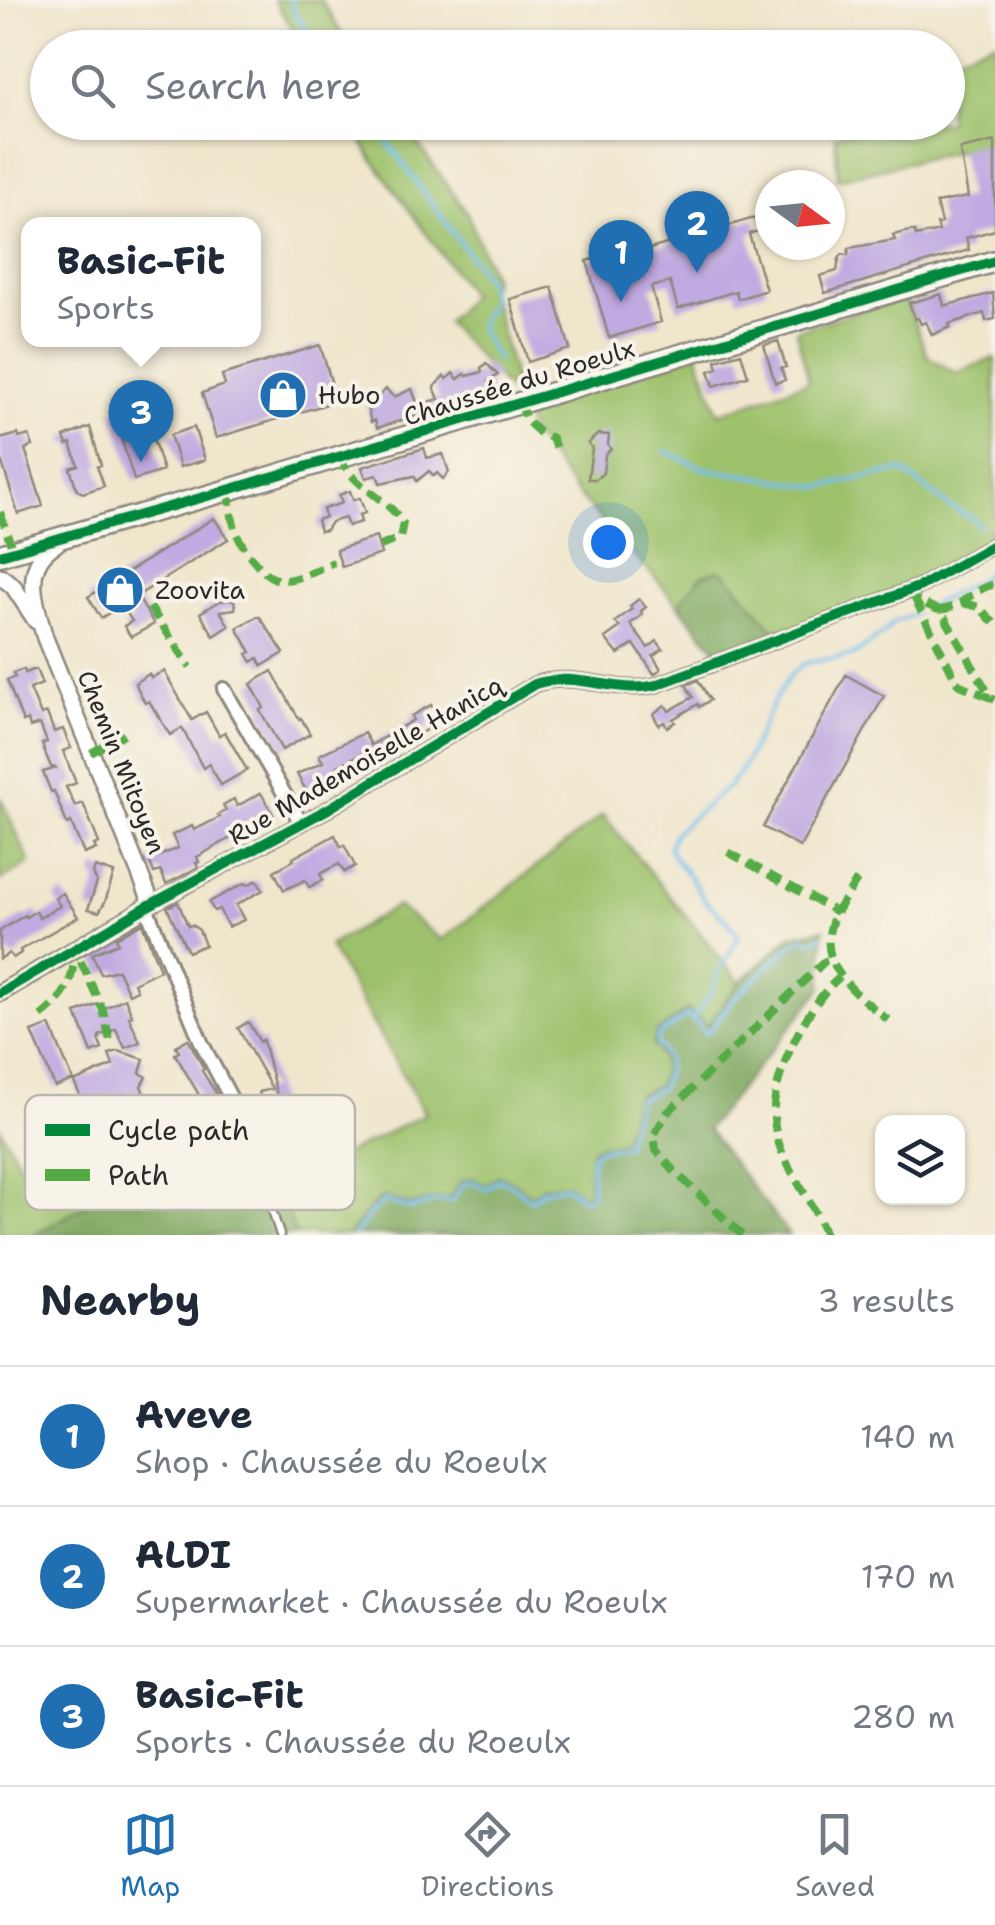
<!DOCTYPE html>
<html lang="en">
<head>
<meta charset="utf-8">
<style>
	:root { --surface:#fff; --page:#f6f6f7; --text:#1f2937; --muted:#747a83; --line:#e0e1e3; --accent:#1f6fb2 }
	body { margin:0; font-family:"Shantell Sans",sans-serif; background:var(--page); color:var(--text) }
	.controls { position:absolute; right:30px; bottom:30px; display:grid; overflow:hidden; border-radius:20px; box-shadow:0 2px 8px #0004 }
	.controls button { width:90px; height:90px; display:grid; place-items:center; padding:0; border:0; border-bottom:2px solid var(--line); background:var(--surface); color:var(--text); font:50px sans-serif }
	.compass { position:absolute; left:755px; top:170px; width:90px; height:90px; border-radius:50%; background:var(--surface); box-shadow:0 2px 8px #0004; rotate:105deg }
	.you { position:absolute; left:608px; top:542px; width:35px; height:35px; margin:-25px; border:8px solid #fff; border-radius:50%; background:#1a73e8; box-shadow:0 0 0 15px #1a73e833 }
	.badge { display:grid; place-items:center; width:65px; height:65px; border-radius:50%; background:var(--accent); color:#fff; font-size:32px; font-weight:700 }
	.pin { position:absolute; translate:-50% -82px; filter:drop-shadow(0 2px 5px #0008) }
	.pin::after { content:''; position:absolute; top:52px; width:35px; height:30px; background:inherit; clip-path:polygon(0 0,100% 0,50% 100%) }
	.popup { position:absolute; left:21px; top:217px; width:240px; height:130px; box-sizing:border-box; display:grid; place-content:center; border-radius:20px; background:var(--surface); filter:drop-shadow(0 2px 8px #0005); font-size:32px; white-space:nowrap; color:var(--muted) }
	.popup b { font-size:38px; color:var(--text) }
	.popup::after { content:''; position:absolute; left:50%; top:100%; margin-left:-20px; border:20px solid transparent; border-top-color:var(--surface) }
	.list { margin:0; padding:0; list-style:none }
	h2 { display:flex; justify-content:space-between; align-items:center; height:130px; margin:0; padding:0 40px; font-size:42px }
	h2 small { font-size:32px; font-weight:400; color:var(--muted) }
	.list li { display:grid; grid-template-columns:65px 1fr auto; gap:30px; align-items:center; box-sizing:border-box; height:140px; padding:0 40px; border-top:2px solid var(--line) }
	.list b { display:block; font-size:38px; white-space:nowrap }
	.list p { margin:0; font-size:32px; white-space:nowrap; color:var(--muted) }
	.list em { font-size:32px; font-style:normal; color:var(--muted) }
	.icon { flex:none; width:55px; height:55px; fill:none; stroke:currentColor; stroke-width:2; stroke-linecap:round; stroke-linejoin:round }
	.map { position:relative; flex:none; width:995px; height:1235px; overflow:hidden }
	.search { position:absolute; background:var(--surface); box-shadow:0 2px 8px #0004; left:30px; right:30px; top:30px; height:110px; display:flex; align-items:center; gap:25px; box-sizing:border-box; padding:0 35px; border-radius:55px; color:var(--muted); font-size:38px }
	.sheet { height:550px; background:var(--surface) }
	nav { display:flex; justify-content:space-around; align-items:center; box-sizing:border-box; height:140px; border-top:2px solid var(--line); background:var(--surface); font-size:28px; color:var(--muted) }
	nav a { display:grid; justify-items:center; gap:5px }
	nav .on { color:var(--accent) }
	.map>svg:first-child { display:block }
</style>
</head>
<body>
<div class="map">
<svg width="995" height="1235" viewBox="0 0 995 1235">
	<rect width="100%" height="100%" fill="#f7f3e8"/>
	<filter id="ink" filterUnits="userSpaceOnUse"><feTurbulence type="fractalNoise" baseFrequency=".01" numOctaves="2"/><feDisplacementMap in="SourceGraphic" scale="20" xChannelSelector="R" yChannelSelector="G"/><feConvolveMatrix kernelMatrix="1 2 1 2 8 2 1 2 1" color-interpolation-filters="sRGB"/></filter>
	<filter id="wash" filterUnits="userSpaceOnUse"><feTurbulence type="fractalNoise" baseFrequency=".0048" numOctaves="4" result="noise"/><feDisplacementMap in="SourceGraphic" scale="40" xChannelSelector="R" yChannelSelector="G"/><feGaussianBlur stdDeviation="2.25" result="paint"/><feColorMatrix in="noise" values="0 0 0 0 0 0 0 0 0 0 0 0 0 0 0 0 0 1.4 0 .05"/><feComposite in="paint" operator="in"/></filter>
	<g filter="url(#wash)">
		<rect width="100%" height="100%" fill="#f0e6cc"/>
		<path fill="#9dc16b" stroke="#64764b" stroke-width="2.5" d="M 274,0 L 321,0 L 350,47 L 304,47 Z
			M 995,41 L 995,142 L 838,179 L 835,136 L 884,123 L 948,122 L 948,59 Z
			M 350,123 L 403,123 L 467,213 L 493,277 L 490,288 L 520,402 L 696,350 L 719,414 L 809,381 L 796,330 L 905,298 L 928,357 L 956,373 L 995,358 L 995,526 L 988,531 L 994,544 L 932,580 L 724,659 L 658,581 L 576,493 L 528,428 L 520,402 L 446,322 L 471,295 L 373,160 Z
			M 0,797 L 30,863 L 0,881 Z
			M 603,815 L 740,982 L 707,1027 L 653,1045 C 668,1062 665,1066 658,1086 L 637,1096 L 623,1144 L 598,1146 L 589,1195 L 531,1197 L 513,1182 L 485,1186 L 473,1179 L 461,1182 L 450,1198 C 415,1201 385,1217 353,1230 L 350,1235 L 295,1235 L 287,1211 L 319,1167 L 425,1114 L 329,946 L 397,906 L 442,940 Z
			M 0,1128 L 25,1173 L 58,1156 L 103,1145 L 123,1183 L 35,1235 L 0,1235 Z"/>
		<path fill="#7ea75f" stroke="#546945" stroke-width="2.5" d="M 719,570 L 728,576 L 781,638 L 724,659 L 683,611 L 681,600 L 703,575 Z
			M 824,929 L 822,988 L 707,1129 L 789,1235 L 350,1235 L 368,1210 L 383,1197 L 410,1206 L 431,1200 L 450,1199 L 461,1182 L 474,1179 L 485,1186 L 499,1176 L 513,1182 L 531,1197 L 543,1187 L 566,1184 L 584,1196 L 588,1195 L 591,1151 L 598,1146 L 623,1143 L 637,1096 L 658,1086 C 665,1066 668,1062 653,1045 L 656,1033 L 688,1010 L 707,1027 L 740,982 L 791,936 Z
			M 263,1132 L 295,1235 L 35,1235 L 171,1155 Z"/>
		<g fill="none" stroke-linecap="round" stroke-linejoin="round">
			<path stroke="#74bfed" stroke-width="4" d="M 291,0 L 294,12 L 319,48
				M 373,122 L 488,281 L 492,302 L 482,316 L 479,330 L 498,360
				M 665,451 L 705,469 L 820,487 L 898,471 L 904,472 L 947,505 L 972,518 L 980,526
				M 928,607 L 977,581 L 991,571 L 995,573
				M 692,1020 L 711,993 L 721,967 L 739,937 L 727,920 L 704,900 L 691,878 L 674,858 L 669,847 L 675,832 L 729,786 L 744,766 L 774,701 L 791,674 L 805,663 L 854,655 L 885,632 L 894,622 L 915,614
				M 354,1235 L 372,1212 L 385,1201 L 411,1209 L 433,1202 L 452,1201 L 463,1184 L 474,1182 L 486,1189 L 499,1179 L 511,1184 L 531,1200 L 543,1190 L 565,1186 L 584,1199 L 591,1196 L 592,1154 L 599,1149 L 625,1146 L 638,1099 L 661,1088 C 667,1071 672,1058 657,1045 L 658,1035 L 688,1015 L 707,1033 L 732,1001 L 794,943 L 803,938 L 814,941 L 822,936"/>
		</g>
		<g id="blocks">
			<path fill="#c0aae1" d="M 995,141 L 995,230 L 966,238 L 969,250 L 825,293 L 820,276 L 837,271 L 839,259 L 842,254 L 848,255 L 849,248 L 895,240 L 893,235 L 910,231 L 915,231 L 916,236 L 939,231 L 937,224 L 941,223 L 936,203 L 968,197 L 960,149 Z
				M 754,218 L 758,231 L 749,234 L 766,290 L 738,299 L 736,291 L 678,309 L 670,282 L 651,287 L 661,322 L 609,338 L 587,261 L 639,245 L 640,252 Z
				M 552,287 L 570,349 L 528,362 L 510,299 Z
				M 993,293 L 995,319 L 986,321 L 984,313 L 949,324 L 950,327 L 932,335 L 926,322 L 921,324 L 918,318 L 915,319 L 909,303 L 941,294 L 944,306 Z
				M 778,341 L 786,367 L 781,368 L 785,380 L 775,383 L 764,345 Z
				M 320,345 L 337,401 L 216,438 L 202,393 L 225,385 L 222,375 Z
				M 741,353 L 748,376 L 714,386 L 709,371 L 718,368 L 716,360 Z
				M 486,363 L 498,375 L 488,381 L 491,393 L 377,428 L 375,420 L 371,422 L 366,404 L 370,392 L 377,398 L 386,389 L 394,397 L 412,389 L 418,405 L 439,399 L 434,387 L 444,376 L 447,379 L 453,373 L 458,379 L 465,374 L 467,376 L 482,372 L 481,368 Z
				M 162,397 L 167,413 L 147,419 L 163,471 L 134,480 L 113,412 Z
				M 90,427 L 101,465 L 97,466 L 104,486 L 83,493 L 77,490 L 70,468 L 78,465 L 71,443 L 67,445 L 64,437 Z
				M 194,427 L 205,460 L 180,467 L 170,435 Z
				M 18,434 L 19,438 L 29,435 L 33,446 L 25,449 L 43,506 L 18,514 L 0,456 L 0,439 Z
				M 598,434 L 609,435 L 608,445 L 611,449 L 605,455 L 603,473 L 596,479 L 588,479 L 592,448 L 588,443 Z
				M 424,448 L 427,458 L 443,454 L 449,472 L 443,479 L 437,473 L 434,476 L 429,471 L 417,481 L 414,476 L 380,483 L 377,475 L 366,478 L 362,467 Z
				M 350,491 L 353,500 L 360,498 L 365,513 L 359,515 L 361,522 L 348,526 L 345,518 L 331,522 L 326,530 L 320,531 L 317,520 L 325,517 L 323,509 L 342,503 L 339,495 Z
				M 214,518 L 228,539 L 137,596 L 154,624 L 131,637 L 124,626 L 132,621 L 122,605 L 101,618 L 88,597 Z
				M 376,537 L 381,554 L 342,567 L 336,550 Z
				M 234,599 L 235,609 L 220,611 L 229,626 L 214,636 L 200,613 L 220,601 Z
				M 639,599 L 646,607 L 641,611 L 642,615 L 630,624 L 648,648 L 657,641 L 663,649 L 653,656 L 661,669 L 654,674 L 634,644 L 618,654 L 605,638 L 620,627 L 615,622 L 632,609 L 630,606 Z
				M 256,617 L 260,617 L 284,653 L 262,666 L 258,658 L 252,662 L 247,654 L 251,652 L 237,628 Z
				M 24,669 L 25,673 L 36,669 L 42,684 L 30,689 L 41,715 L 47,713 L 54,732 L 63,729 L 71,748 L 63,751 L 76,783 L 66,787 L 75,806 L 83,803 L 99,843 L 94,845 L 96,849 L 84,854 L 71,822 L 67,824 L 54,791 L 51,792 L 43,772 L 57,768 L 51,767 L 44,750 L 42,744 L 47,742 L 40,724 L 30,727 L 28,720 L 23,722 L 7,680 L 15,677 L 13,673 Z
				M 164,671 L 192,720 L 206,712 L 219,735 L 225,732 L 247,770 L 221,785 L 209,764 L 203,768 L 182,728 L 170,735 L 149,701 L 145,703 L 135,683 L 149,674 L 151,678 Z
				M 272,671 L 299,719 L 301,718 L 310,734 L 282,750 L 260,710 L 264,708 L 251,684 Z
				M 846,675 L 884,696 L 800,847 L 763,827 Z
				M 698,680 L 710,700 L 699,707 L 698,704 L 673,719 L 675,722 L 667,727 L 664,722 L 659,725 L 653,714 L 665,705 L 669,711 L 693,697 L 686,685 Z
				M 431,705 L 439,718 L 428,724 L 429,728 L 370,763 L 364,752 L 338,766 L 344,777 L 312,797 L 310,793 L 308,794 L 297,774 L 323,762 L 319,755 L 364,733 L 371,745 L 413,720 L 411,716 Z
				M 261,793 L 273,814 L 197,857 L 199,862 L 196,863 L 198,867 L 180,877 L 166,884 L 161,871 L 154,873 L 149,860 L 178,848 L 172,835 L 192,826 L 194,830 L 220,817 L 218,815 L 226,810 L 223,805 L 234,799 L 237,806 Z
				M 335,835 L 341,847 L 344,845 L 355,866 L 344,872 L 339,864 L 320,874 L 323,880 L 309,887 L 305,880 L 284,890 L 274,871 L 294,860 L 293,858 Z
				M 95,867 L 114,873 L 105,902 L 99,912 L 88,909 L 97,882 L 93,874 Z
				M 257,880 L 263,890 L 236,905 L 244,920 L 228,927 L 219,909 L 214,911 L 209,902 L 245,883 L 247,885 Z
				M 63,893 L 78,917 L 20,950 L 21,953 L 13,958 L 9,953 L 0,959 L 0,931 L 25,915 L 26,917 L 36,911 L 39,918 L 60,906 L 55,898 Z
				M 178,902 L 188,926 L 192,925 L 199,930 L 205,945 L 188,952 L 167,907 Z
				M 142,923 L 160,970 L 134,983 L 137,990 L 129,994 L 118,970 L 101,974 L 92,954 L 118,943 L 116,938 Z
				M 125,998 L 132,1015 L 129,1017 L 140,1042 L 125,1048 L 116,1029 L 99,1036 L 100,1038 L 98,1039 L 102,1049 L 92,1053 L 76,1013 L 99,1004 L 101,1010 Z
				M 248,1022 L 260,1042 L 263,1040 L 281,1112 L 265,1116 L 259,1092 L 272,1089 L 238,1028 Z
				M 50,1025 L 73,1080 L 55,1087 L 32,1032 Z
				M 188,1039 L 204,1069 L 202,1071 L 223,1104 L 209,1112 L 175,1054 L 179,1052 L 176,1046 Z
				M 118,1051 L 144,1059 L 140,1073 L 147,1077 L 141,1086 L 149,1105 L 134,1112 L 131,1105 L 113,1114 L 119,1127 L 98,1136 L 74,1082 L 113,1065 L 109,1054 Z"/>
		</g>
	</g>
	<g filter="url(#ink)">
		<use href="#blocks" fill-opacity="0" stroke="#8e887c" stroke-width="2.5"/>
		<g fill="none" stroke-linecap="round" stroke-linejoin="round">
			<g stroke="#8e887c" stroke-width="11">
				<path id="service" d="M 246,1128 L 280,1235"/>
			</g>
			<g stroke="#8e887c" stroke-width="18">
				<path id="minor" d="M 224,689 L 301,823
					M 152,904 L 328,809 L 535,684 C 577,670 615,695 656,685 L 921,586 L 995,544
					M 146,907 L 202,1044 L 246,1127"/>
			</g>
			<g stroke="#8e887c" stroke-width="20">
				<path id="tertiary" d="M 0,576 L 13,586 L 36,621
					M 0,993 L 152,904 L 45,638 C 36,606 20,565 56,544"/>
			</g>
			<g stroke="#8e887c" stroke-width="25">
				<path id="primary" d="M 0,555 L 218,493 L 995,261"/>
			</g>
			<use href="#service" stroke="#fff" stroke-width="6"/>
			<use href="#minor" stroke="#fff" stroke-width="12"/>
			<use href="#tertiary" stroke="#fff" stroke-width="15"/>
			<use href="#primary" stroke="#fff" stroke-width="20"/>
			<path stroke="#54ab44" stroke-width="8" stroke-dasharray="15 8" stroke-linecap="butt" d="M 520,402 L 526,420 L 539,432 L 552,438 L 558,453
				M 340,456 C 350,486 387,497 403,523 L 400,538 L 378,547
				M 228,490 C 233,524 233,536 256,563 C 263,571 270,579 281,580 C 298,581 319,568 334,562
				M 0,512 L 13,551
				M 911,589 L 915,599 L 938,610 L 945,618 L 991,698 L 995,700
				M 915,599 L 958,684 L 991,698
				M 963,603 L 979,607 L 995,624
				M 150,607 L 190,667
				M 938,610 C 961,609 974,588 995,584
				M 91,753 L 124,734
				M 728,852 L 837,912
				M 857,880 C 849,893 837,908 832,922 C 816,967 859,996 888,1020
				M 41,1016 C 67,995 73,983 75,949 L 103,1010 L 110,1041
				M 742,1235 L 672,1169 L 656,1150 L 654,1135 L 667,1113 L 825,961 L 832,959
				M 825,1235 C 815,1205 794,1181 782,1152 C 776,1138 773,1121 774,1106 C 777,1067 809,1002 840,977"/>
			<g stroke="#f7f3e8" stroke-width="16">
				<path id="cycleway" d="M 0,555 L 218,493 L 995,261
					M 0,993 L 146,907 L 328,809 L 535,684 C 577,670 615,695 656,685 L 921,586 L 995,544"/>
			</g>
			<use href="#cycleway" stroke="#00873e" stroke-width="10"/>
		</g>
	</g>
	<defs>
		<g id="shop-disc" transform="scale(2.5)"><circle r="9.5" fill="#1f6fb2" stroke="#f7f3e8"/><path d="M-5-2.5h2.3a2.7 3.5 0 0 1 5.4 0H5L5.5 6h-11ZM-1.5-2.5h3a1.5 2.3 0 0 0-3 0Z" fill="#fff"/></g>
	</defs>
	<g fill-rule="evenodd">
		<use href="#shop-disc" x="283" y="395"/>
		<use href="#shop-disc" x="120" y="590"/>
	</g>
	<g text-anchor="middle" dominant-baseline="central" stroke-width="8" stroke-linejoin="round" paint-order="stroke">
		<g font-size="25" fill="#2b2b2b" stroke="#f7f3e8">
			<text transform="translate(519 382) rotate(-17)">Chaussée du Roeulx</text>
			<text transform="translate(365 760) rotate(-30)">Rue Mademoiselle Hanicq</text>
			<text transform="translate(122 762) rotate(68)">Chemin Mitoyen</text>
		</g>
		<g font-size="25" fill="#2b2b2b" stroke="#f7f3e8" text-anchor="start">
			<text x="318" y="395">Hubo</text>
			<text x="155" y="590">Zoovita</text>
		</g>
	</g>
	<rect x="25" y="1095" width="330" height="115" rx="15" fill="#f7f3e8" stroke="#bab7af" stroke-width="2.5"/>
	<rect x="45" y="1124" width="45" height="12" fill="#00873e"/>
	<rect x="45" y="1169" width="45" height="12" fill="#54ab44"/>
	<g font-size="28" fill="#2b2b2b">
		<text x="108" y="1140">Cycle path</text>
		<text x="108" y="1185">Path</text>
	</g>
</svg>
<div class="controls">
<button><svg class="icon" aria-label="layers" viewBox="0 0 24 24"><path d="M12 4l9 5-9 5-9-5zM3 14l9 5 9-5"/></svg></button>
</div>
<svg class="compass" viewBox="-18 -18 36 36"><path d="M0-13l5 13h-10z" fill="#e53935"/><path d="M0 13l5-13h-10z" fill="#747a83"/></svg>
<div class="you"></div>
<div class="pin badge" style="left:621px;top:302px">1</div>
<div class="pin badge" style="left:697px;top:273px">2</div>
<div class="pin badge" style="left:141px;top:462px">3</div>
<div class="popup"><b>Basic-Fit</b>Sports</div>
<div class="search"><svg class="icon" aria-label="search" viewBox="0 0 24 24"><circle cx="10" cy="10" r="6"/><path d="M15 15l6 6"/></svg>Search here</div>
</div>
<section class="sheet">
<h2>Nearby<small>3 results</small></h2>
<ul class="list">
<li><span class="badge">1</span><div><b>Aveve</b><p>Shop · Chaussée du Roeulx</p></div><em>140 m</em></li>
<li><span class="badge">2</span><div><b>ALDI</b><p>Supermarket · Chaussée du Roeulx</p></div><em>170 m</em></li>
<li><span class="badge">3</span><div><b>Basic-Fit</b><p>Sports · Chaussée du Roeulx</p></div><em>280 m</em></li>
</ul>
</section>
<nav>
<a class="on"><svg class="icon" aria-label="map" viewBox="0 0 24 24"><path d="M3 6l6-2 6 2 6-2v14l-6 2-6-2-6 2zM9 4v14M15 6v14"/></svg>Map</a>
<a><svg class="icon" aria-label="directions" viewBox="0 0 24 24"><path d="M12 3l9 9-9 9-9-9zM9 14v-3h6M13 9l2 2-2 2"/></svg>Directions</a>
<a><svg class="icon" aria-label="saved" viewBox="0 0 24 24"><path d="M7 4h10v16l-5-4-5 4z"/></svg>Saved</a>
</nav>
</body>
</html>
